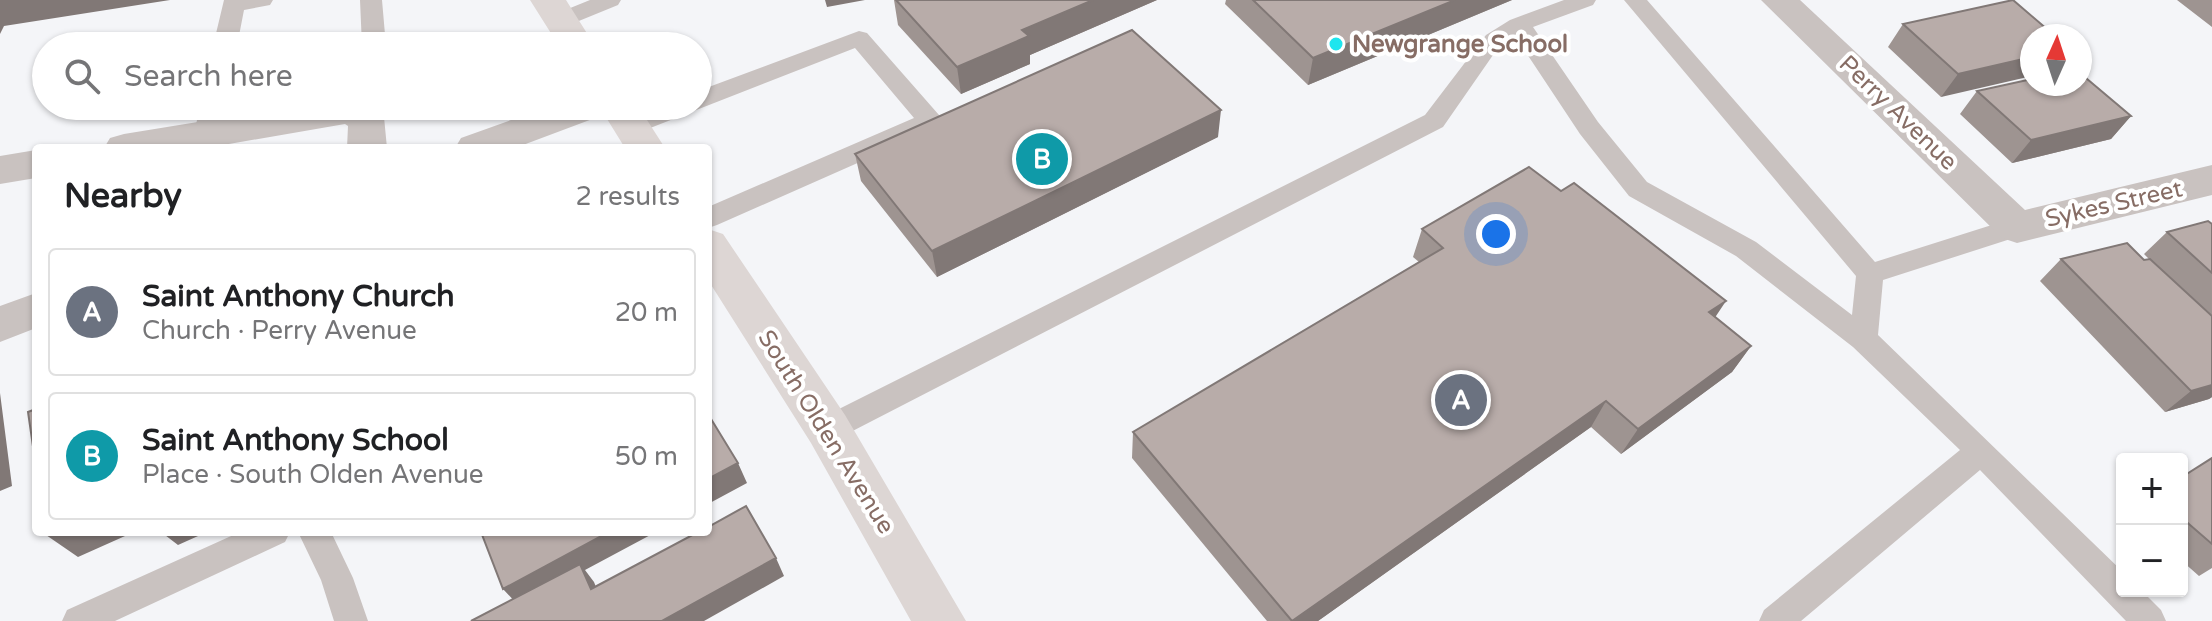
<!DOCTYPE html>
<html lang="en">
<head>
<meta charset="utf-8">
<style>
	:root { --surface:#fff; --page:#f2f2f2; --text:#202124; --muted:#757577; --line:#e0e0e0; --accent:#7c3aed }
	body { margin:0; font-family:"Varela Round",sans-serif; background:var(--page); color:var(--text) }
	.controls { position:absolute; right:24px; bottom:24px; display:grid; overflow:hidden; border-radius:8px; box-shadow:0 2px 6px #0004 }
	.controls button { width:72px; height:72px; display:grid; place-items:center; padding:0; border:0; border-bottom:2px solid var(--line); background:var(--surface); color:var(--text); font:40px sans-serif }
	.compass { position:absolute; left:2020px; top:24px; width:72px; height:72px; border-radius:50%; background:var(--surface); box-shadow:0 2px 6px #0004; rotate:3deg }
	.you { position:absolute; left:1496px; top:234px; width:28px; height:28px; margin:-20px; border:6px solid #fff; border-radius:50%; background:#1a73e8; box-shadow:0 0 0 12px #1a73e833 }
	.badge { display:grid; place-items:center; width:52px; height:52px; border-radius:50%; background:var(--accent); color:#fff; font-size:26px; font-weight:700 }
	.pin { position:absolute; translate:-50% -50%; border:4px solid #fff; box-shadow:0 2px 8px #0006 }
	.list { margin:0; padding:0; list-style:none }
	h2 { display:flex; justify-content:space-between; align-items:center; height:104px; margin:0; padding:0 32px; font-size:34px }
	h2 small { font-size:26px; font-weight:400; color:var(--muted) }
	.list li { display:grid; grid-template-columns:52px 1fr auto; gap:24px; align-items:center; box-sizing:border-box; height:128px; margin:0 16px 16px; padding:0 16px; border:2px solid var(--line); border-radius:8px }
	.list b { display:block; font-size:30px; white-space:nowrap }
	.list p { margin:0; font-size:26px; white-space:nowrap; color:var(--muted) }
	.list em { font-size:26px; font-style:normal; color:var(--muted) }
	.icon { flex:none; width:44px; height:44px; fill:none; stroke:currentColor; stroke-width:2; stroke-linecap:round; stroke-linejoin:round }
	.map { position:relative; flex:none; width:2212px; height:621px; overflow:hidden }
	.search { position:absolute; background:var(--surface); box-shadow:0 2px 6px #0004; left:32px; top:32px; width:680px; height:88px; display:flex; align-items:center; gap:20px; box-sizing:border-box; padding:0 28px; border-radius:44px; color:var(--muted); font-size:30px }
	.panel { position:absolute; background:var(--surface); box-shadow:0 2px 6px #0004; left:32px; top:144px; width:680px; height:392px; border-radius:8px }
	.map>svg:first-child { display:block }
</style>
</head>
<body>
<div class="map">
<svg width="2212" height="621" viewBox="0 0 2212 621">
	<rect width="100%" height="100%" fill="#f4f5f8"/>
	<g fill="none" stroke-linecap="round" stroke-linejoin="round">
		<path fill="#c9c2c0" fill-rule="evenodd" d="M 224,0 L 273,0 L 270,5 L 244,10 L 237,46 L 213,46 Z
			M 360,0 L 382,0 L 386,46 L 362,46 Z
			M 590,0 L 621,0 L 618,5 L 569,25 L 561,27 L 550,20 L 553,15 Z
			M 1564,0 L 1596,0 L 1593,5 L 1533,27 L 1598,122 L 1647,182 L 1756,242 L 1852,315 L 1856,276 L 1624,0 L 1647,0 L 1875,262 L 2017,217 L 2026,220 L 2030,227 L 2026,234 L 1883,280 L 1878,335 L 2122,571 L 2122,591 L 2142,591 L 2161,610 L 2166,621 L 2126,621 L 1980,470 L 1801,621 L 1759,621 L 1764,610 L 1960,450 L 1853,347 L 1736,256 L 1629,196 L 1580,134 L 1515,36 L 1493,55 L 1443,127 L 839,438 L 828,442 L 817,438 L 813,429 L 817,420 L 1425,115 L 1486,35 L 1510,20 Z
			M 859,31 L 867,33 L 939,115 L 942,121 L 939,127 L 717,225 L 708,228 L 708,207 L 914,118 L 855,48 L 640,132 L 622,132 L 619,126 C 632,104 675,106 698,106 L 698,91 Z
			M 200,106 L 224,106 L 215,140 L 197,140 L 194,134 Z
			M 240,532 L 290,532 L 285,542 L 115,621 L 62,621 L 67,610 Z
			M 298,532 L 331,532 L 353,578 L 368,621 L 334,621 L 321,580 Z"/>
		<path fill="#c9c2c0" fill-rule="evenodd" d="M 1761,0 L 1800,0 L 2025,210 L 2212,165 L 2212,195 L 2017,243 L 2002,238 Z
			M 296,106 L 395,106 L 384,117 L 387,148 L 347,148 L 348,126 L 345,124 L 206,148 L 104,148 L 110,138 L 124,134 Z
			M 550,106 L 608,106 L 603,115 L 515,148 L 455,148 L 461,138 Z
			M 36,150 L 36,178 L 0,184 L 0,156 Z
			M 36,293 L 36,328 L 0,342 L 0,306 Z"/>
		<path fill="#ddd6d4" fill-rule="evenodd" d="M 530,0 L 566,0 L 595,46 L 559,46 Z
			M 599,106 L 638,106 L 665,148 L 625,148 Z
			M 708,229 L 723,234 L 845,415 L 966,621 L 911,621 L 811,443 L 708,280 Z"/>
	</g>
	<path fill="#9e9491" d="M 894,0 L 1157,0 L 1030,55 L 1030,64 L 961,94 L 898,25 Z
		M 1226,0 L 1512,0 L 1308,85 L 1225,4 Z
		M 2177,0 L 2212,0 L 2212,27 Z
		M 1903,24 L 2055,36 L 1941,97 L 1888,47 Z
		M 1977,91 L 2131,116 L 2111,139 L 2012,163 L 1960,114 Z
		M 1218,137 L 937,277 L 861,181 L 855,154 Z
		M 2212,224 L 2212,397 L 2209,399 L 2165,412 L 2040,281 L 2061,259 L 2144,260 L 2149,259 L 2144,254 L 2167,232 Z
		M 1422,229 L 1715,317 L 1751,346 L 1732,372 L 1621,454 L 1591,427 L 1318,621 L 1267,621 L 1132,458 L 1133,432 L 1419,262 L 1413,257 Z
		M 2212,458 L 2212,568 L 2199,576 L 2182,561 L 2182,477 Z"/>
	<path fill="#817876" d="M 0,0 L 170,0 L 4,26 L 0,34 Z
		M 825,0 L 865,0 L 827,7 Z
		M 1093,0 L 1157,0 L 1030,55 L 1030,64 L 961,94 L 957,67 L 1022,30 Z
		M 1455,0 L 1512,0 L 1308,85 L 1313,58 Z
		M 2032,57 L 2032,76 L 1941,97 L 1958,74 Z
		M 1221,110 L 1218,137 L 937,277 L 932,251 Z
		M 2131,116 L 2111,139 L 2012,163 L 2031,140 Z
		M 1726,301 L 1708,328 L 1709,312 Z
		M 1751,346 L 1732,372 L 1621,454 L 1638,429 Z
		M 2212,385 L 2212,397 L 2209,399 L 2165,412 L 2191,391 Z
		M 0,393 L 12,486 L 0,491 Z
		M 1606,401 L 1591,427 L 1318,621 L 1293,621 Z
		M 738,463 L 747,483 L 708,504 L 708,479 Z
		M 52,532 L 134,532 L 78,557 L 46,535 Z
		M 161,532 L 207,532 L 178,545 Z
		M 609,532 L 656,532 L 585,570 L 594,582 L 604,607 L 519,606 L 503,589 Z
		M 776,558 L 784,576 L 704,621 L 662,621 Z"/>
	<path fill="#b8aca9" stroke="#817876" stroke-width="2" d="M 896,0 L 1093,0 L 1022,30 L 1029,36 L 957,67 Z
		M 1253,0 L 1455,0 L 1313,58 Z
		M 2013,0 L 2055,36 L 2032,36 L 2032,57 L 1958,74 L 1903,24 Z
		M 1132,30 L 1221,110 L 932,251 L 855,154 Z
		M 2080,73 L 2131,116 L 2031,140 L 1977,91 L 2032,79 L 2032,84 L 2080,84 Z
		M 1529,167 L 1561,191 L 1574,183 L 1726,301 L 1709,312 L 1751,346 L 1638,429 L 1606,401 L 1292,621 L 1133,432 L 1443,248 L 1422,229 Z
		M 2208,221 L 2212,224 L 2212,273 L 2167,232 Z
		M 2127,243 L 2144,260 L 2150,259 L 2212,316 L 2212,385 L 2191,391 L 2061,259 Z
		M 36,409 L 36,467 L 28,412 Z
		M 708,414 L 738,463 L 708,479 Z
		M 2212,458 L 2212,544 L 2182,518 L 2182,477 Z
		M 746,506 L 776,558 L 662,621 L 471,621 L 580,564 L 591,589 L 698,532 L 708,532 L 708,527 Z
		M 481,532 L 609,532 L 503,589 Z"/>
	<circle fill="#1ee5ee" stroke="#fff" stroke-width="3" cx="1336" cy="44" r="8"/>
	<g text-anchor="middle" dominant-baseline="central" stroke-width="8" stroke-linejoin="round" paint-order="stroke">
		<g font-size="24" font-weight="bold" fill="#876d65" stroke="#fff" text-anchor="start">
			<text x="1352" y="44">Newgrange School</text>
		</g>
		<g font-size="24" fill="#876d65" stroke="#fff">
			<text transform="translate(1898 113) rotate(44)">Perry Avenue</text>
			<text transform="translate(2114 204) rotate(-13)">Sykes Street</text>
			<text transform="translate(826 432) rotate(58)">South Olden Avenue</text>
		</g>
	</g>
</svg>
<div class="controls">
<button>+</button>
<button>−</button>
</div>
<svg class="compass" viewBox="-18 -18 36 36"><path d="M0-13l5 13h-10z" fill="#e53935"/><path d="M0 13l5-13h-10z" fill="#757577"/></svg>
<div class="you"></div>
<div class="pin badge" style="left:1461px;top:400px;background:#6b7280">A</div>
<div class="pin badge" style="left:1042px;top:159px;background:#0f9aa8">B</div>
<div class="search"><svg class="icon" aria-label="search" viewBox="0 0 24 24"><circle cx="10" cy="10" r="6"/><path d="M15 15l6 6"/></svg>Search here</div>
<section class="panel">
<h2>Nearby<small>2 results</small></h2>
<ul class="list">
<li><span class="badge" style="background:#6b7280">A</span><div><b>Saint Anthony Church</b><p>Church · Perry Avenue</p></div><em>20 m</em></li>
<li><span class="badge" style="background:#0f9aa8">B</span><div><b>Saint Anthony School</b><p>Place · South Olden Avenue</p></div><em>50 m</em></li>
</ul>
</section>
</div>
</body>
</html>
